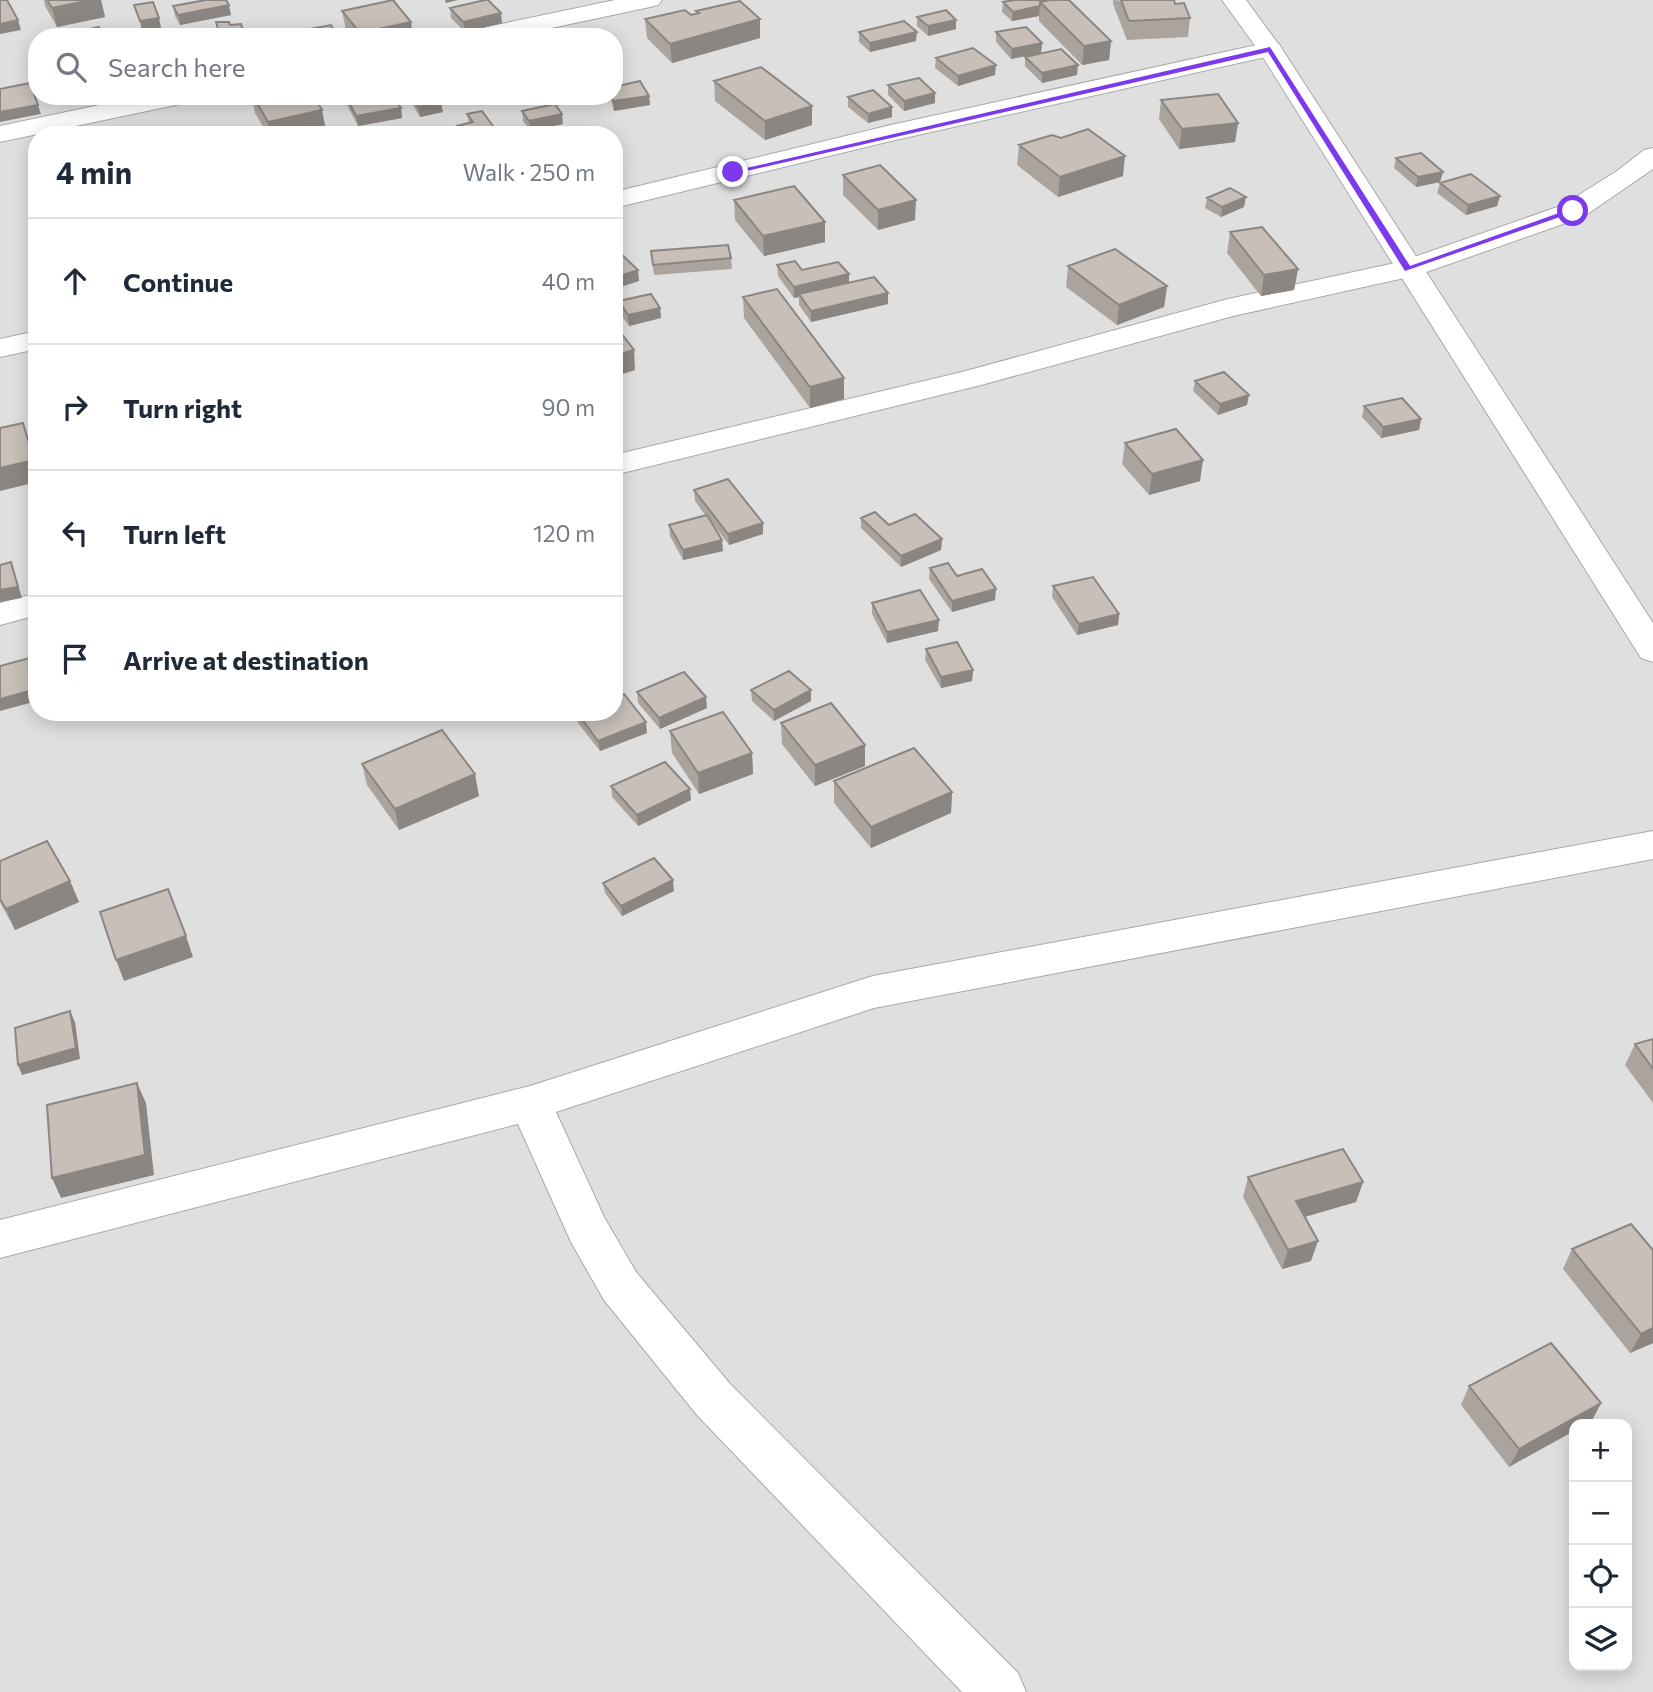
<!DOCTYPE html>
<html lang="en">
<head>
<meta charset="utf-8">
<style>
	:root { --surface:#fff; --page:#f2f2f3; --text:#1f2937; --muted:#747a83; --line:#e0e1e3 }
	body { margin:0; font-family:Commissioner,sans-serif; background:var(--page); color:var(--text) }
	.controls { position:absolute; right:21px; bottom:21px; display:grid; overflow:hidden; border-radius:14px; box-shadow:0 4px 18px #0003 }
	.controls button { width:63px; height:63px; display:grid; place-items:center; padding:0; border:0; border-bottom:2px solid var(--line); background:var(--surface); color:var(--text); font:35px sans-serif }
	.stop { position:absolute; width:21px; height:21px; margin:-16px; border:5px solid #7c3aed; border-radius:50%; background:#fff }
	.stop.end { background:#7c3aed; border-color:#fff; box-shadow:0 2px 7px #0008 }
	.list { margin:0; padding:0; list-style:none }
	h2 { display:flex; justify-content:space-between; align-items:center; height:91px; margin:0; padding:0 28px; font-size:30px }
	h2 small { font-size:23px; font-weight:400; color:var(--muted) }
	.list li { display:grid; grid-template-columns:46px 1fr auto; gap:21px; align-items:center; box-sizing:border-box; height:126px; padding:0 28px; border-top:2px solid var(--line) }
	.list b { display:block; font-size:26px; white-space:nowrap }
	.list em { font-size:23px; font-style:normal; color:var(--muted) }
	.icon { flex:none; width:38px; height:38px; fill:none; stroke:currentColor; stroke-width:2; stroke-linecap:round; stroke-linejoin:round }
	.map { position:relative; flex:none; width:1653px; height:1692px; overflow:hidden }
	.search { position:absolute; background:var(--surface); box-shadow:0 4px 18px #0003; left:28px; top:28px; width:595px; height:77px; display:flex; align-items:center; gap:18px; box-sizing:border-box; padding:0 24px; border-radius:28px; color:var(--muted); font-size:26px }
	.panel { position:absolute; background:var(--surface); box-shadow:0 4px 18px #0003; left:28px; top:126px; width:595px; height:595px; border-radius:28px }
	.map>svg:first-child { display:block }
</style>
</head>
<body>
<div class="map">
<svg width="1653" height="1692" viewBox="0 0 1653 1692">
	<rect width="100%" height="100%" fill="#f2efe9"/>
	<path fill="#e0dfdf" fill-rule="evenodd" d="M 0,0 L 1653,0 L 1653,1692 L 0,1692 ZM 37,37 L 614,37 L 614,96 L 37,96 ZM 37,135 L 614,135 L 614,712 L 37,712 ZM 1574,1424 L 1627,1424 L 1627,1666 L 1574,1666 Z"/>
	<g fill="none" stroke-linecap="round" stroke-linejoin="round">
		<g stroke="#a9a9a9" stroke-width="2">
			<path id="minor" d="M 615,0 L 662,0 L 658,5 L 650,7 L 509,37 L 461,37 L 464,32 L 473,30 Z
				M 1270,42 L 1279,44 L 1282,49 L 1279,54 L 891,141 L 614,208 L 614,192 L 891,125 Z
				M 142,96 L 193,96 L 189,101 L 180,104 L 0,142 L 0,126 Z
				M 1653,148 L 1653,169 L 1583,217 L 1418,275 L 1233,316 L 981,385 L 614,475 L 614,455 L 962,372 L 1228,299 L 1400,262 L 1563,205 L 1617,171 L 1644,150 Z
				M 37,331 L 37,349 L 0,357 L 0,339 Z
				M 37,593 L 37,615 L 0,625 L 0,603 Z
				M 1653,831 L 1653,859 L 874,1008 L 556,1112 L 604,1217 L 636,1272 L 731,1385 L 1018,1673 L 1026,1692 L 962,1692 L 697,1415 L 604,1300 L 571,1242 L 518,1124 L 0,1258 L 0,1220 L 530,1086 L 873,976 Z"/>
		</g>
		<g stroke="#a9a9a9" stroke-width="2">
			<path id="tertiary" d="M 1222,0 L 1246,0 L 1282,49 L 1653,623 L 1653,662 L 1641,658 L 1259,51 Z"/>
		</g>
		<use href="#minor" fill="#fff" fill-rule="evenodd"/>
		<use href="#tertiary" fill="#fff" fill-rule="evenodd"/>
	</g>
	<path fill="#aba49e" d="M 44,0 L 101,0 L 105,17 L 57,27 L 45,6 Z
		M 1069,0 L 1111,41 L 1109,60 L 1082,65 L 1039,21 L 1039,16 L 1012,21 L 1002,12 L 1003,2 Z
		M 1113,0 L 1175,4 L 1190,18 L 1188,37 L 1127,40 L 1113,4 Z
		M 173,6 L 231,15 L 180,25 L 175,16 Z
		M 450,8 L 502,23 L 465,32 L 451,18 Z
		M 342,11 L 413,37 L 351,37 L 346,30 Z
		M 696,11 L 760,38 L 672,63 L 647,38 L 645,19 L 691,15 L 696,14 Z
		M 917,17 L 956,29 L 928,36 L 917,26 Z
		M 859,32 L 916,41 L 870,52 L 859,42 Z
		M 996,32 L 1042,43 L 1041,53 L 1011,59 L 996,42 Z
		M 1025,57 L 1077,75 L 1042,83 L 1025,66 Z
		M 936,58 L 995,75 L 958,86 L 935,68 Z
		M 714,81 L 812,125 L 765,140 L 715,101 Z
		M 888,85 L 935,103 L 904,111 L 888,95 Z
		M 252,96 L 314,96 L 326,130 L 303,135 L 268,135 L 255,113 Z
		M 345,96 L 401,108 L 402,118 L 358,126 L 347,105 Z
		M 408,96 L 438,96 L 443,112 L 420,117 Z
		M 610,96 L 649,96 L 650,105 L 614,111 Z
		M 848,97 L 892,117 L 868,123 L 848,107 Z
		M 1161,100 L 1238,123 L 1235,142 L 1179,149 L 1159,119 Z
		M 522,111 L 563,124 L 530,131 L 523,121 Z
		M 467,114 L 496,135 L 458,135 L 457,126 L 469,123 Z
		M 1019,145 L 1123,176 L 1058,197 L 1017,165 Z
		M 1396,158 L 1443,172 L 1440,182 L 1416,187 L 1394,168 Z
		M 843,175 L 915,220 L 878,230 L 843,195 Z
		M 1440,183 L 1500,196 L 1497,206 L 1466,215 L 1437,193 Z
		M 1207,198 L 1244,207 L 1221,217 L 1205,208 Z
		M 734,200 L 825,242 L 764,256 L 735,220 Z
		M 1230,232 L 1298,269 L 1294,290 L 1261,296 L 1227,253 Z
		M 651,251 L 731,258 L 732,269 L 654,275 Z
		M 777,265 L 802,270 L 849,274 L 849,283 L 888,293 L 888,304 L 811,322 L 799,305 L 799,297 L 794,298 L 778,276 Z
		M 1068,266 L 1167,286 L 1164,307 L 1117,325 L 1066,287 Z
		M 743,297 L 844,378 L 844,399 L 810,408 L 744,318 Z
		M 619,301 L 660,308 L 661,318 L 629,326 L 619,312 Z
		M 1195,381 L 1247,405 L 1218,415 L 1193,391 Z
		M 1364,406 L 1421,419 L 1419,430 L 1381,438 L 1362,417 Z
		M 1125,443 L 1200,481 L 1149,495 L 1122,464 Z
		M 694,490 L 763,534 L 729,545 L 713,524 L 723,551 L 683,560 L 670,536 L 669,525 L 706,516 L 695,501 Z
		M 861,518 L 942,539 L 941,550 L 901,567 L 861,528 Z
		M 930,568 L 995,600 L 952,612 L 929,579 Z
		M 1053,586 L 1119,614 L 1118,625 L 1077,635 L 1052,597 Z
		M 872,603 L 938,631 L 887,643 L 872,614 Z
		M 926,649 L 973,670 L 972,681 L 941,688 L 925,660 Z
		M 751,690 L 811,690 L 811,701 L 774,721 L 752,701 Z
		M 637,692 L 707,708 L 660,729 L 638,703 Z
		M 577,712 L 647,733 L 600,751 L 578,723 Z
		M 781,723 L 865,766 L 815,786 L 782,744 Z
		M 670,731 L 752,753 L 753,774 L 699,794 L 672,753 Z
		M 362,764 L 479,796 L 399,830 L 367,785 Z
		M 834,781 L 952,792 L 951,813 L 871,848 L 834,803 Z
		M 611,786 L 691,800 L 638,826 L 612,797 Z
		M 0,861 L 70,881 L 79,902 L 15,930 L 0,902 Z
		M 603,883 L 674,891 L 622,916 L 605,893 Z
		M 1653,1039 L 1653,1103 L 1625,1065 L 1635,1044 Z
		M 1248,1177 L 1363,1182 L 1356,1202 L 1305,1217 L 1311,1261 L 1282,1269 L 1243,1197 Z
		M 1572,1249 L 1653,1250 L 1653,1343 L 1630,1353 L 1563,1269 Z
		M 1469,1386 L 1601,1403 L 1591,1422 L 1586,1424 L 1574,1424 L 1509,1467 L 1461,1405 Z"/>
	<path fill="#8b8681" d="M 91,0 L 101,0 L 105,17 L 57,27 L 52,8 Z
		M 445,0 L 458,0 L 446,3 Z
		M 229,5 L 231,15 L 180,25 L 178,15 Z
		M 1040,6 L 1039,16 L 1012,21 L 1013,12 Z
		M 501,13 L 502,23 L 465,32 L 463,22 Z
		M 159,18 L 161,28 L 142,31 L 140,21 Z
		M 760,19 L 760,38 L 672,63 L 670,44 Z
		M 18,20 L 21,30 L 0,34 L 0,24 Z
		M 956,20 L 956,29 L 928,36 L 928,26 Z
		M 411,22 L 413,37 L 361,37 L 360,33 Z
		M 917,32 L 916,41 L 870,52 L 870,43 Z
		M 244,33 L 245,37 L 220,36 Z
		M 1111,41 L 1109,60 L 1082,65 L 1084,46 Z
		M 1042,43 L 1041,53 L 1011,59 L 1012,49 Z
		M 996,65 L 995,75 L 958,86 L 958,76 Z
		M 1078,65 L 1077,75 L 1042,83 L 1042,73 Z
		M 935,93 L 935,103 L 904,111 L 904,101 Z
		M 649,96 L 650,105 L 614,111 L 613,101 Z
		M 441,103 L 443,112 L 420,117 L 418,107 Z
		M 38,105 L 41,114 L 0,122 L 0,112 Z
		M 812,106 L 812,125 L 765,140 L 765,121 Z
		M 892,107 L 892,117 L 868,123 L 868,114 Z
		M 401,108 L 402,118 L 358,126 L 356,116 Z
		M 322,110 L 326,130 L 303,135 L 270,135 L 268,122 Z
		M 562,114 L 563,124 L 530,131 L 529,121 Z
		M 1238,123 L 1235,142 L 1179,149 L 1182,129 Z
		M 495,129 L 496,135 L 470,135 Z
		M 1125,156 L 1123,176 L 1058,197 L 1060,177 Z
		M 1443,172 L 1440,182 L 1416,187 L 1418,177 Z
		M 1500,196 L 1497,206 L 1466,215 L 1468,205 Z
		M 1246,197 L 1244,207 L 1221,217 L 1222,207 Z
		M 916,200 L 915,220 L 878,230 L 878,210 Z
		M 825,222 L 825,242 L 764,256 L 763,236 Z
		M 1298,269 L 1294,290 L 1261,296 L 1264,275 Z
		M 638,270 L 639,281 L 614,289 L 614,278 Z
		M 849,274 L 849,284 L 799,294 L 799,297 L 794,298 L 794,287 Z
		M 1167,286 L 1164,307 L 1117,325 L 1119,305 Z
		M 888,293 L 888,304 L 811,322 L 811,311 Z
		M 660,308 L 661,318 L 629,326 L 628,315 Z
		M 634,350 L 635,370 L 614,377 L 614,356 Z
		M 844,378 L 844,399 L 810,408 L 810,387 Z
		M 1249,395 L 1247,405 L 1218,415 L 1220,404 Z
		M 1421,419 L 1419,430 L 1381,438 L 1383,427 Z
		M 23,423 L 37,466 L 37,482 L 0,491 L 0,468 Z
		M 1203,460 L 1200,481 L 1149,495 L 1152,474 Z
		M 763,523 L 763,534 L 729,545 L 728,534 Z
		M 942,539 L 941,550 L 901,567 L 901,556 Z
		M 722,540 L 723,551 L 683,560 L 683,550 Z
		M 11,562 L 22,598 L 0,602 L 0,590 Z
		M 996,589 L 995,600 L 952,612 L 952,601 Z
		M 1119,614 L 1118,625 L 1077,635 L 1079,624 Z
		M 939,620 L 938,631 L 887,643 L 887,632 Z
		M 973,670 L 972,681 L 941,688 L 941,677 Z
		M 37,689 L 37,701 L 0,711 L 0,699 Z
		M 811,690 L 811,701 L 774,721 L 774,710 Z
		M 706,697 L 707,708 L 660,729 L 659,718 Z
		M 646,722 L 647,733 L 600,751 L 598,741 Z
		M 865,745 L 865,766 L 815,786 L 815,765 Z
		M 752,753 L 753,774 L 699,794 L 698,773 Z
		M 475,774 L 479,796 L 399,830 L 395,809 Z
		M 690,789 L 691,800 L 638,826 L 637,815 Z
		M 952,792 L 951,813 L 871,848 L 871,827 Z
		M 673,880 L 674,891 L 622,916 L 621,906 Z
		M 70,881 L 79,902 L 15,930 L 6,909 Z
		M 186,936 L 193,957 L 124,981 L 116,960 Z
		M 70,1011 L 75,1022 L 80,1059 L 22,1075 L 18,1065 Z
		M 137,1083 L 146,1103 L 154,1175 L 61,1198 L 52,1178 Z
		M 1363,1182 L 1356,1202 L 1290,1221 L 1296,1201 Z
		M 1318,1241 L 1311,1261 L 1282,1269 L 1288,1250 Z
		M 1653,1328 L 1653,1343 L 1630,1353 L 1641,1334 Z
		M 1601,1403 L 1591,1422 L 1586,1424 L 1574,1424 L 1574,1431 L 1509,1467 L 1519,1449 Z"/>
	<path fill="#c7bfb8" stroke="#8b8681" stroke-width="2" d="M 0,0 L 7,0 L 18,20 L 0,24 Z
		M 47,0 L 91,0 L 52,8 Z
		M 206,0 L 226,0 L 229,5 L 178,15 L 173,6 Z
		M 393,0 L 411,22 L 360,33 L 342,11 Z
		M 485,0 L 488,0 L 501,13 L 463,22 L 450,8 Z
		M 1014,0 L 1050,0 L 1040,2 L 1040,6 L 1013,12 L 1003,2 Z
		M 1050,0 L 1069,0 L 1111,41 L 1084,46 L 1040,2 Z
		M 1121,0 L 1174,0 L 1175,4 L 1184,3 L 1190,18 L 1129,21 Z
		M 740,1 L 760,19 L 670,44 L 645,19 L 685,10 L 691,15 L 699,13 L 696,11 Z
		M 153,2 L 159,18 L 140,21 L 134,5 Z
		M 946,10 L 956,20 L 928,26 L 917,17 Z
		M 904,21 L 917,32 L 870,43 L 859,32 Z
		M 216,22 L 229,22 L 230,25 L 241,24 L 244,33 L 220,36 Z
		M 331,25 L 338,37 L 290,37 L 288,33 Z
		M 99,27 L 103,34 L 92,37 L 66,37 L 65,35 Z
		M 1026,27 L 1042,43 L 1012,49 L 996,32 Z
		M 973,48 L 996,65 L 958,76 L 936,58 Z
		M 1061,49 L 1078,65 L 1042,73 L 1025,57 Z
		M 761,67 L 812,106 L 765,121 L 714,81 Z
		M 919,78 L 935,93 L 904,101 L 888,85 Z
		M 640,81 L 649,96 L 613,101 L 611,96 L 614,96 L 614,87 Z
		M 30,83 L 38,105 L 0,112 L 0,89 Z
		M 873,90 L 892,107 L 868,114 L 848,97 Z
		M 1218,94 L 1238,123 L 1182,129 L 1161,100 Z
		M 253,96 L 314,96 L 322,110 L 268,122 Z
		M 346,96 L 394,96 L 401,108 L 356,116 Z
		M 412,96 L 438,96 L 441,103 L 418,107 Z
		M 555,104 L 562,114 L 529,121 L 522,111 Z
		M 482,111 L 495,129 L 470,135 L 463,135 L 457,126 L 473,122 L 467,114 Z
		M 1088,129 L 1125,156 L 1060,177 L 1019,145 L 1052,135 L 1061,138 Z
		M 1421,153 L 1443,172 L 1418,177 L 1396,158 Z
		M 880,165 L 916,200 L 878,210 L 843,175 Z
		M 1471,174 L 1500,196 L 1468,205 L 1440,183 Z
		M 794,186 L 825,222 L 763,236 L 734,200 Z
		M 1230,188 L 1246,197 L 1222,207 L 1207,198 Z
		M 1262,227 L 1298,269 L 1264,275 L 1230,232 Z
		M 728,245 L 731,258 L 653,265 L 651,251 Z
		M 1115,249 L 1167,286 L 1119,305 L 1068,266 Z
		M 618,251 L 638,270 L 614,278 L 614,253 Z
		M 795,261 L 802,270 L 838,262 L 849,274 L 794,287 L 777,265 Z
		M 874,277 L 888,293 L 811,311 L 799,294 Z
		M 777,289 L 844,378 L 810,387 L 743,297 Z
		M 651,294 L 660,308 L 628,315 L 619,301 Z
		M 614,324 L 634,350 L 614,356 Z
		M 1224,372 L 1249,395 L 1220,404 L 1195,381 Z
		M 1402,398 L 1421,419 L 1383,427 L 1364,406 Z
		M 23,423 L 34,460 L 0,468 L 0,428 Z
		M 1176,429 L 1203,460 L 1152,474 L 1125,443 Z
		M 728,479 L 763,523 L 728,534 L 694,490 Z
		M 875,512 L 889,525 L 915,514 L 942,539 L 901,556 L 861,518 Z
		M 707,515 L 722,540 L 683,550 L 669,525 Z
		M 11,562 L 18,587 L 0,590 L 0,565 Z
		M 948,563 L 957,576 L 982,569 L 996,589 L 952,601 L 930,568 Z
		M 1093,577 L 1119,614 L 1079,624 L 1053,586 Z
		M 920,590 L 939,620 L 887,632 L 872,603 Z
		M 957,642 L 973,670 L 941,677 L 926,649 Z
		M 37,656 L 37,689 L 0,699 L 0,666 Z
		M 789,671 L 811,690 L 774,710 L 751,690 Z
		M 684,672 L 706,697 L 659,718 L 637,692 Z
		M 624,694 L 646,722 L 598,741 L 577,712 L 614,712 L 614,698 Z
		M 831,703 L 865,745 L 815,765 L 781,723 Z
		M 723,712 L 752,753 L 698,773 L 670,731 Z
		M 442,730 L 475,774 L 395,809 L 362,764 Z
		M 914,748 L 952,792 L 871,827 L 834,781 Z
		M 665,762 L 690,789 L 637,815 L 611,786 Z
		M 47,841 L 70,881 L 6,909 L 0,899 L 0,861 Z
		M 654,858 L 673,880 L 621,906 L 603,883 Z
		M 168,889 L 186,936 L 116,960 L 100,912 Z
		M 70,1011 L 76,1048 L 18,1065 L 15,1028 Z
		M 1653,1039 L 1653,1069 L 1635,1044 Z
		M 137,1083 L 145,1155 L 52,1178 L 47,1105 Z
		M 1343,1149 L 1363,1182 L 1296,1201 L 1318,1241 L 1288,1250 L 1248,1177 Z
		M 1631,1224 L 1653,1250 L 1653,1328 L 1641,1334 L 1572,1249 Z
		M 1551,1343 L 1601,1403 L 1519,1449 L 1469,1386 Z"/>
	<path fill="#7c3aed" d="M 1270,47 L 1410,266 L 1570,209 L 1577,211 L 1405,271 L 1268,52 L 733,174 L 729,172 Z"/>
</svg>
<div class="controls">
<button>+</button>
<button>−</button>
<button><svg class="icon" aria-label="locate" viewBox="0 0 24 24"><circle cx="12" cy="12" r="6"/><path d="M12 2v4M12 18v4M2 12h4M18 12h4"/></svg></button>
<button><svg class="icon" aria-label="layers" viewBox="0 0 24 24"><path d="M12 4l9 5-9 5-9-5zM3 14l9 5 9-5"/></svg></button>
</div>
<div class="stop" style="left:1573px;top:211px"></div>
<div class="stop end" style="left:733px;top:172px"></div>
<div class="search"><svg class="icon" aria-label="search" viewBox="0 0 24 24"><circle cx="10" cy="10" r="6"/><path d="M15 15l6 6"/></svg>Search here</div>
<section class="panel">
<h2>4 min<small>Walk · 250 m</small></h2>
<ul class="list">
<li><svg class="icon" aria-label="ahead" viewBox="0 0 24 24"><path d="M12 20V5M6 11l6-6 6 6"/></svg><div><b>Continue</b></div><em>40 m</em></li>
<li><svg class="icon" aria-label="right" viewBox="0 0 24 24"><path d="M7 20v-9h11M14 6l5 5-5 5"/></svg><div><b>Turn right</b></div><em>90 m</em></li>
<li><svg class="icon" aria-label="left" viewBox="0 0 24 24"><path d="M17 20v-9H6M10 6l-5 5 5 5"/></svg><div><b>Turn left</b></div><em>120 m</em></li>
<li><svg class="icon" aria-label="arrive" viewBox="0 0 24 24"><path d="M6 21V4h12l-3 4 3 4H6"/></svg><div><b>Arrive at destination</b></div></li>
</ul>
</section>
</div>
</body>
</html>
